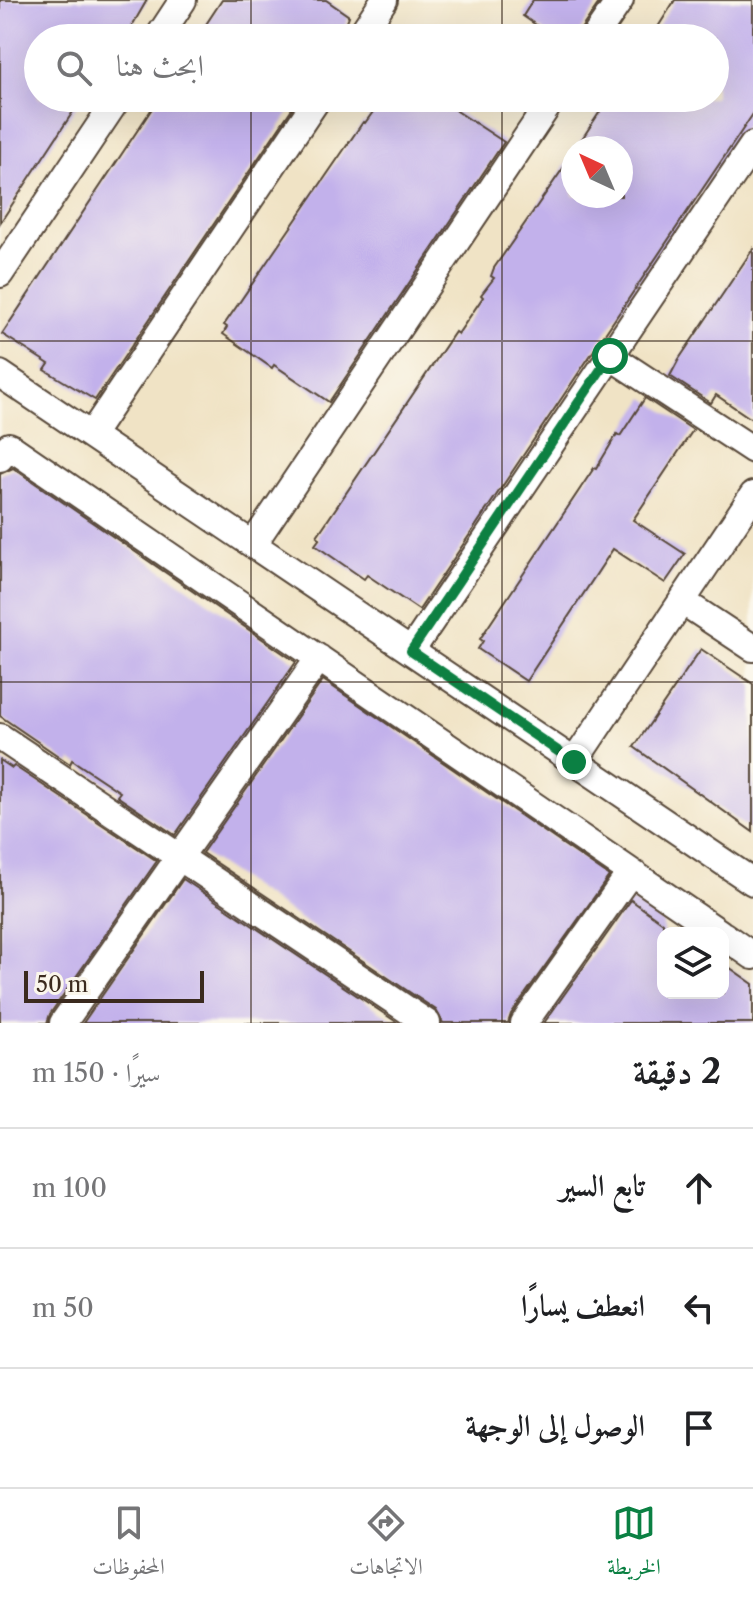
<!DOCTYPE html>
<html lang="ar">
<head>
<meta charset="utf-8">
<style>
	:root { --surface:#fff; --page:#f2f2f2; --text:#202124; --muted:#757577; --line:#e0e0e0; --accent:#0b8043 }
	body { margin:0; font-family:"Libre Caslon Text",Amiri,serif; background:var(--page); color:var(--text); direction:rtl }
	.controls { position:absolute; right:24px; bottom:24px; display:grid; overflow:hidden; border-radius:16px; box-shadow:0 8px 32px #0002 }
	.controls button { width:72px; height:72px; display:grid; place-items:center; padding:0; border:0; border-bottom:2px solid var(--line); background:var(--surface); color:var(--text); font:40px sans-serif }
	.compass { position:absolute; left:561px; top:136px; width:72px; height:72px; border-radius:50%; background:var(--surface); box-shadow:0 8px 32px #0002; rotate:316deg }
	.scale { position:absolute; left:24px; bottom:20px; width:180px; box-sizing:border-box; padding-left:8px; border:4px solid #3b2a1e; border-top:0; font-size:22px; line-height:28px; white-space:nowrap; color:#3b2a1e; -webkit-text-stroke:6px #fbf7ec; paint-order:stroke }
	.stop { position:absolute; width:24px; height:24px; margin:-18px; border:6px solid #0b8043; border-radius:50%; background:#fff }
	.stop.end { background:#0b8043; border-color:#fff; box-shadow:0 2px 8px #0008 }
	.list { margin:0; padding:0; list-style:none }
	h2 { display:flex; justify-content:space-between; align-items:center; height:104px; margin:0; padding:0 32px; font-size:34px }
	h2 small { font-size:26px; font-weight:400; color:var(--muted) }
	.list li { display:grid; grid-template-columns:52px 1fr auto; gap:24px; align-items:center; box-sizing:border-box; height:120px; padding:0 32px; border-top:2px solid var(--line) }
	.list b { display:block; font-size:30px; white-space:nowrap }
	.list em { font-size:26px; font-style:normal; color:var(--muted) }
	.icon { flex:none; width:44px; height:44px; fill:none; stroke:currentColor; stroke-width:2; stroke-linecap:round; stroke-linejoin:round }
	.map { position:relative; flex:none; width:753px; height:1023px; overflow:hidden; direction:ltr }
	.search { position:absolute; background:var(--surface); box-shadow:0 8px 32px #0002; left:24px; right:24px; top:24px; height:88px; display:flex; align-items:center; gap:20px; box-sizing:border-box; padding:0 28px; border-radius:44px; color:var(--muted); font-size:30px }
	.sheet { height:464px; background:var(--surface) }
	nav { display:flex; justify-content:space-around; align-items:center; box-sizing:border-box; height:112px; border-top:2px solid var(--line); background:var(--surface); font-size:22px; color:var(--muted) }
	nav a { display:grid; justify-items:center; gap:4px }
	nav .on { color:var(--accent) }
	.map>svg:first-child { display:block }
</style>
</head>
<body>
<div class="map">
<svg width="753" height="1023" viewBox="0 0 753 1023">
	<rect width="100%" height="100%" fill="#fbf7ec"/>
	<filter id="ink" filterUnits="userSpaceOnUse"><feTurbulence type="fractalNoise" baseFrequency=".0125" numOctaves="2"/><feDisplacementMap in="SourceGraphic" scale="16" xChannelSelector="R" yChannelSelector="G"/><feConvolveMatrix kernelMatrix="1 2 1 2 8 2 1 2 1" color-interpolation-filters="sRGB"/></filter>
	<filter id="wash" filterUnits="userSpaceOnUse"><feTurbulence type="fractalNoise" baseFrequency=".006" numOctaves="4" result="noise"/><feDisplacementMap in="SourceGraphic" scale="32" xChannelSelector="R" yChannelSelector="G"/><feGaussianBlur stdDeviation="1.8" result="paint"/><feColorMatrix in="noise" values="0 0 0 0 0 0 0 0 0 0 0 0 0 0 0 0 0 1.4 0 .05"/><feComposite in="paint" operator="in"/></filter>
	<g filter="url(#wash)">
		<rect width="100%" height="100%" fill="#f0e3c5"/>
		<g id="blocks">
			<path fill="#c2b1eb" d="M 0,0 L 147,0 L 125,38 L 38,38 L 38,98 L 82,98 L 0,223 Z
				M 222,0 L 326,0 L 349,16 L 341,38 L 197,38 Z
				M 533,0 L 601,0 L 581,29 L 578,38 L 555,38 L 523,16 Z
				M 675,0 L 753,0 L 753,114 L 419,610 L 367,575 L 364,579 L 315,545 L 320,538 L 317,536 L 455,332 L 458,334 L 483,297 L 481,295 L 494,278 L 491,276 L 494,268 L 573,154 L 573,196 L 621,196 L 621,148 L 576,148 L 609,98 L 715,98 L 715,38 L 651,38 Z
				M 159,98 L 299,98 L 95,400 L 45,370 L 49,364 L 2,334 Z
				M 383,98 L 437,98 L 504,142 L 329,402 L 274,365 L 272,368 L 223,334 L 227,327 L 224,325 L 269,259 L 363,122 L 365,123 Z
				M 753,249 L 753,420 L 716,395 L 711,403 L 670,376 L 679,359 Z
				M 645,398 L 693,430 L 633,520 L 685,554 L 665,583 L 613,549 L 526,681 L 478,649 L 483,641 L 480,639 L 594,468 L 596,469 L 617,434 L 620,436 Z
				M 13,468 L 296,662 L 175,835 L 117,796 L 120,792 L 72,760 L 70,764 L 0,716 L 0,474 Z
				M 701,649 L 753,684 L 753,832 L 634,747 Z
				M 323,680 L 609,876 L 511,1014 L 508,1023 L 443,1023 L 436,1010 L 202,853 Z
				M 0,760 L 12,768 L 14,766 L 157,861 L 50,1014 L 47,1023 L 0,1023 Z
				M 183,879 L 398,1023 L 83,1023 Z
				M 631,900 L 663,923 L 663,993 L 723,993 L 723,963 L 753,984 L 753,1023 L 544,1023 Z"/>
		</g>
	</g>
	<g filter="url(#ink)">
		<use href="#blocks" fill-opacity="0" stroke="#564637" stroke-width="2"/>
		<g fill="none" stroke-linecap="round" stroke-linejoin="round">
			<g stroke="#564637" stroke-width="30">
				<path id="minor" d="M 158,38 L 183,0
					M 359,38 L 384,0
					M 594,38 L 620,0
					M 0,274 L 118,98
					M 610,356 L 753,450
					M 0,374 L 753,882
					M 91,435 L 318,98
					M 0,458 L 9,446 L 720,933
					M 253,544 L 553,98
					M 682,601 L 753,648
					M 411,651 L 753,145
					M 0,737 L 427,1023
					M 574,762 L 753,495
					M 723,935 L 753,956
					M 63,1023 L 319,658
					M 524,1023 L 631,872"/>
			</g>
			<use href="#minor" stroke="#fff" stroke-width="26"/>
		</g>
	</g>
	<g fill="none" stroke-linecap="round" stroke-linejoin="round" filter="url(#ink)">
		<path stroke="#0b8043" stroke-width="10" d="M 574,762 L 411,651 L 610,356"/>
	</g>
	<path fill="none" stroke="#3b2a1e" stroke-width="2" stroke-opacity="0.55" d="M 251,0 L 251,38M 502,0 L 502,38M 251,98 L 251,1023M 502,98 L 502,1023M 0,341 L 753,341M 0,682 L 753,682"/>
</svg>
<div class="controls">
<button><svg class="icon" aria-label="layers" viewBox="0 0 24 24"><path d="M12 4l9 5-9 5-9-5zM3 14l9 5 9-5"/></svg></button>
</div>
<svg class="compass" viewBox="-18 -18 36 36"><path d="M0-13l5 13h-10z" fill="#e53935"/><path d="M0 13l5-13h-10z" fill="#757577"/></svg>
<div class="scale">50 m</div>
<div class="stop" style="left:610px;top:356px"></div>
<div class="stop end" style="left:574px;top:762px"></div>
<div class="search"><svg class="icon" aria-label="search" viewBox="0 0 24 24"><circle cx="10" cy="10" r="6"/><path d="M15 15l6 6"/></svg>ابحث هنا</div>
</div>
<section class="sheet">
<h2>2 دقيقة<small>سيرًا · 150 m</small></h2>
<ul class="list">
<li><svg class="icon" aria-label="ahead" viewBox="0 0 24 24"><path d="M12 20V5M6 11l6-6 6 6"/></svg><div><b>تابع السير</b></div><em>100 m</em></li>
<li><svg class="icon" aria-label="left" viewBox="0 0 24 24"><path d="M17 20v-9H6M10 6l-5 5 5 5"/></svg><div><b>انعطف يسارًا</b></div><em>50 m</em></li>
<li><svg class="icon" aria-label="arrive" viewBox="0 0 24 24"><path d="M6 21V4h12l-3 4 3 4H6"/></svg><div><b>الوصول إلى الوجهة</b></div></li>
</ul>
</section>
<nav>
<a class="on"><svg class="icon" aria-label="map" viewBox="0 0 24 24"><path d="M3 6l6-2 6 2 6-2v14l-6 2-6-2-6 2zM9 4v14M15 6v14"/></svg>الخريطة</a>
<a><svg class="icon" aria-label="directions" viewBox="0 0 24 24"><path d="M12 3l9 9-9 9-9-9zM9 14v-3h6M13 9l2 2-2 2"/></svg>الاتجاهات</a>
<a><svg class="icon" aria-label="saved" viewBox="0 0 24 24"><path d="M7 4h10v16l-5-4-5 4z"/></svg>المحفوظات</a>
</nav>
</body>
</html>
